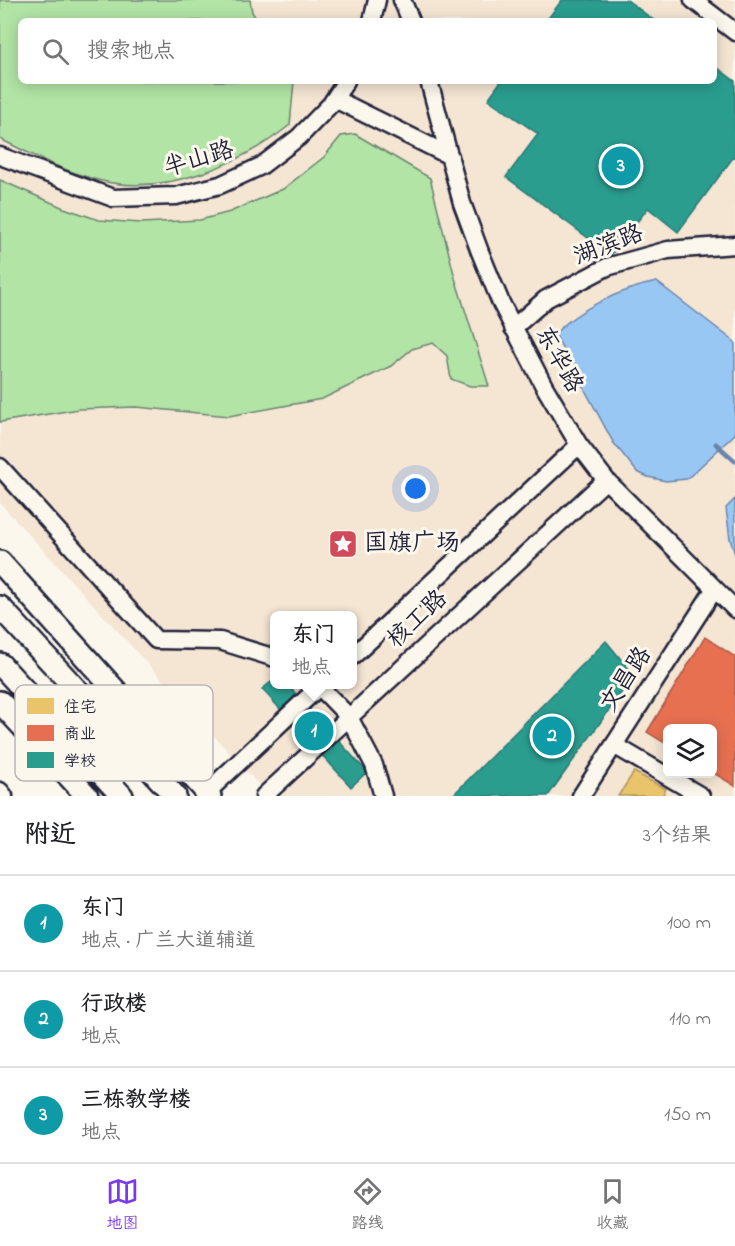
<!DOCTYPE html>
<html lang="zh">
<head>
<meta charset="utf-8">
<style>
	:root { --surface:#fff; --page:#f6f6f6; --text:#202124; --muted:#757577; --line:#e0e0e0; --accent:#7c3aed }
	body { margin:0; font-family:"Indie Flower","LXGW WenKai TC",sans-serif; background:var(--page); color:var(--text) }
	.controls { position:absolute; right:18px; bottom:18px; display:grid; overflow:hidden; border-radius:9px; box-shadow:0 3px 15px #0003 }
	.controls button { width:54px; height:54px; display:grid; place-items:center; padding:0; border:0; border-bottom:2px solid var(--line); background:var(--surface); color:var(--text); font:30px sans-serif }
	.you { position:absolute; left:416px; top:489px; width:21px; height:21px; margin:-15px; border:4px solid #fff; border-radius:50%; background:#1a73e8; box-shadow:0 0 0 9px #1a73e833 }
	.badge { display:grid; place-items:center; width:39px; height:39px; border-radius:50%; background:var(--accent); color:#fff; font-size:20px; font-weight:700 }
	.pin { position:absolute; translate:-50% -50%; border:3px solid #fff; box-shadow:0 2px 6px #0006 }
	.popup { position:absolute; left:270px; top:611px; width:87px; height:78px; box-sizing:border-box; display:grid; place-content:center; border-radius:9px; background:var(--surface); filter:drop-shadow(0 2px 4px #0005); font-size:20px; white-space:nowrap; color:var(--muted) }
	.popup b { font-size:22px; color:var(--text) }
	.popup::after { content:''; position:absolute; left:50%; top:100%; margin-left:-12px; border:12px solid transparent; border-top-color:var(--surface) }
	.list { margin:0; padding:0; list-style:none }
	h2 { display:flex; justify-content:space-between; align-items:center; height:78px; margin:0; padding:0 24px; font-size:26px }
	h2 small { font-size:20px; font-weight:400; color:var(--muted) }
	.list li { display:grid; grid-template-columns:39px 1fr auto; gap:18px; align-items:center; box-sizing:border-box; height:96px; padding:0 24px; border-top:2px solid var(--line) }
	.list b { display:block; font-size:22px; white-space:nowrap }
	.list p { margin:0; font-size:20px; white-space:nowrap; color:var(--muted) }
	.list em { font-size:20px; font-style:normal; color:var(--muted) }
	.icon { flex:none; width:33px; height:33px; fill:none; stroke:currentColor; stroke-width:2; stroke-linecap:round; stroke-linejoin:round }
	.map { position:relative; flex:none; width:735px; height:796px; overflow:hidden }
	.search { position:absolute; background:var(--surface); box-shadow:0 3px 15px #0003; left:18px; right:18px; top:18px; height:66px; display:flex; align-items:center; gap:15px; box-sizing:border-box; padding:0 21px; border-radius:9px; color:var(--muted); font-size:22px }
	.sheet { height:366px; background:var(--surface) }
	nav { display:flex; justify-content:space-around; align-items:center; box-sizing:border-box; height:84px; border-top:2px solid var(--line); background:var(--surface); font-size:16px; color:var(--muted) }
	nav a { display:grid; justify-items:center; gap:3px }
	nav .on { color:var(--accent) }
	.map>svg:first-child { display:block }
</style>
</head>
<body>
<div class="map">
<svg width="735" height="796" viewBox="0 0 735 796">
	<rect width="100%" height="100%" fill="#fbf7ec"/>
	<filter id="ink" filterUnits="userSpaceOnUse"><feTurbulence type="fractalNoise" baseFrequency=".0167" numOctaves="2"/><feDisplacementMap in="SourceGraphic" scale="12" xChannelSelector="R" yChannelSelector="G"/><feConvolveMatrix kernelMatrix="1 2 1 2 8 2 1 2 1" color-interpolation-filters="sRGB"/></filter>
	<g filter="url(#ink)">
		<path fill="#f5e5d3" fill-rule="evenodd" d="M 0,0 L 735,0 L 735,796 L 269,796 L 0,503 ZM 21,21 L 714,21 L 714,81 L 21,81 ZM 275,616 L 353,616 L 353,684 L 275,684 ZM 668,728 L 712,728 L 712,774 L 668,774 Z"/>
		<path fill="#b1e4a5" stroke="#6a8370" stroke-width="1.5" d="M 0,0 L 250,0 L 252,12 L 258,21 L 21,21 L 21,81 L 294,81 L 290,125 C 241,164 166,196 102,181 C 66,173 33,155 0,139 Z
			M 355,134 L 430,178 L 455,278 L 489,386 L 470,386 L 451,379 L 447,356 L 433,343 L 412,349 L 391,366 L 322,399 L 278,407 L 229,416 L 136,407 L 79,409 L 0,422 L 0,180 L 64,208 L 99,220 L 141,223 L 200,220 L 230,212 L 283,189 L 324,157 L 341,136 Z"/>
		<path fill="#99c7f4" stroke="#6985aa" stroke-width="1.5" d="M 657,282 L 735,342 L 735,434 L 687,479 L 666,481 L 648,477 L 637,472 L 613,442 L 555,334 C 577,309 624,288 657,282 Z
			M 735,499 L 735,554 L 730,539 L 726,508 Z"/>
		<path fill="#e9c46a" stroke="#ad935c" stroke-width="1.5" d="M 634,772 L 666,789 L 662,796 L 618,796 Z"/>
		<path fill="#e76f51" stroke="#ac584a" stroke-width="1.5" d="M 705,637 L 735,657 L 735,786 L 712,772 L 712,728 L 668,728 L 668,745 L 647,732 Z"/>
		<path fill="#2a9d8f" stroke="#287876" stroke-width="1.5" d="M 562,0 L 627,0 L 655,21 L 546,21 Z
			M 714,65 L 735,81 L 735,155 L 678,232 L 648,208 L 611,255 L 506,177 L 538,134 L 488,99 L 501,81 L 714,81 Z
			M 606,641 L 634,675 L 548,796 L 452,796 Z
			M 275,679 L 275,684 L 287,684 L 367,772 L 351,787 L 262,689 Z"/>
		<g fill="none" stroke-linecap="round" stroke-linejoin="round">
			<path stroke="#6985aa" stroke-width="5" d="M 716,444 L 735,461"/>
			<g stroke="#22223b" stroke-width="21">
				<path id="minor" d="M 402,0 L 411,21
					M 693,0 L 735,32
					M 372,21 L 377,0
					M 429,81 L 462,203 L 480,252 L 501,303 L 544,386 L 579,445 L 606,480 L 735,609
					M 335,99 L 450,156
					M 0,156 L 113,198 L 176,196 L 220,185 L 261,166 L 299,137 L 331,104 L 346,81
					M 513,328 L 546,299 L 607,267 L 668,250 L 735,245
					M 0,467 L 156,640 L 220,641 L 275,658
					M 353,656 L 579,445
					M 317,684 L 349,717 L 374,765 L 383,796
					M 614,745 L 701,796
					M 0,791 L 4,796
					M 203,796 L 322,684
					M 264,796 L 606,480
					M 581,796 L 714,590"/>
			</g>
			<g stroke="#22223b" stroke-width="26">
				<path id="major" d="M 0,562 L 210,796
					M 0,607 L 175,796
					M 0,664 L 122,796
					M 0,702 L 87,796"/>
			</g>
			<use href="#minor" stroke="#fbf7ec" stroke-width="16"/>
			<use href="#major" stroke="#fbf7ec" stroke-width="21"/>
		</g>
	</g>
	<defs>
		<g id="sight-square" transform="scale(1.5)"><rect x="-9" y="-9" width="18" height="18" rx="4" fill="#d1495b" stroke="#fbf7ec"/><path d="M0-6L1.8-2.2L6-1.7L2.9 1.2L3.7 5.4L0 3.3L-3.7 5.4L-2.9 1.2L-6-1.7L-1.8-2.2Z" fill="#fff"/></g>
	</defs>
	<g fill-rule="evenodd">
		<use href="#sight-square" x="343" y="544"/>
	</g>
	<g text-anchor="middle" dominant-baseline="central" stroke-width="6" stroke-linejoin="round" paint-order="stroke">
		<g font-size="24" fill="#22223b" stroke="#fbf7ec">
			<text transform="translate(199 160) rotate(-16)">半山路</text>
			<text transform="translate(609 246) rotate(-21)">湖滨路</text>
			<text transform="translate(558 360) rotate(61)">东华路</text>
			<text transform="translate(418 620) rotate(-43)">核工路</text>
			<text transform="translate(627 680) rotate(-57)">文昌路</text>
		</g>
		<g font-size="24" fill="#22223b" stroke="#fbf7ec" text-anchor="start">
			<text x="364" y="544">国旗广场</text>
		</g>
	</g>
	<rect x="15" y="685" width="198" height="96" rx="9" fill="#fbf7ec" stroke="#bab7b7" stroke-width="1.5"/>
	<rect x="27" y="698" width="27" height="16" fill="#e9c46a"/>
	<rect x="27" y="725" width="27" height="16" fill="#e76f51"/>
	<rect x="27" y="752" width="27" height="16" fill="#2a9d8f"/>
	<g font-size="16" fill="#22223b">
		<text x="64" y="712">住宅</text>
		<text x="64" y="739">商业</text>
		<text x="64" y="766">学校</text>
	</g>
</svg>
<div class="controls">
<button><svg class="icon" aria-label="layers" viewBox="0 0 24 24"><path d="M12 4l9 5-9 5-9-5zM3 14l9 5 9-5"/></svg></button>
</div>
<div class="you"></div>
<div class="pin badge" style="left:314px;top:731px;background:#0f9aa8">1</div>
<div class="popup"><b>东门</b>地点</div>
<div class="pin badge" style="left:552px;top:736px;background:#0f9aa8">2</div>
<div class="pin badge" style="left:621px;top:166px;background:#0f9aa8">3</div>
<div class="search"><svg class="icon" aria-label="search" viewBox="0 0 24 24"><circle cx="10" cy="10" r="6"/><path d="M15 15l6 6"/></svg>搜索地点</div>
</div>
<section class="sheet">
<h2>附近<small>3个结果</small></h2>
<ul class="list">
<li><span class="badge" style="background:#0f9aa8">1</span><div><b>东门</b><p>地点 · 广兰大道辅道</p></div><em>100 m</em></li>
<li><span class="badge" style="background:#0f9aa8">2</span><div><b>行政楼</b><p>地点</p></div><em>110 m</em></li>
<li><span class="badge" style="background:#0f9aa8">3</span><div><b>三栋教学楼</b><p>地点</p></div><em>150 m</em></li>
</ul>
</section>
<nav>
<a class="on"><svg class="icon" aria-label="map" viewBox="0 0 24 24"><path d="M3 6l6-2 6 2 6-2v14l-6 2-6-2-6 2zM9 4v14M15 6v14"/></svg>地图</a>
<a><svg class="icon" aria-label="directions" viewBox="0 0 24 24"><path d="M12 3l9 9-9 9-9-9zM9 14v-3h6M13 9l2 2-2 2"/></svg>路线</a>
<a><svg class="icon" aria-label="saved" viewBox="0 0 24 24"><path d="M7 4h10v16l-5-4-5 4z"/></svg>收藏</a>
</nav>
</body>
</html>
